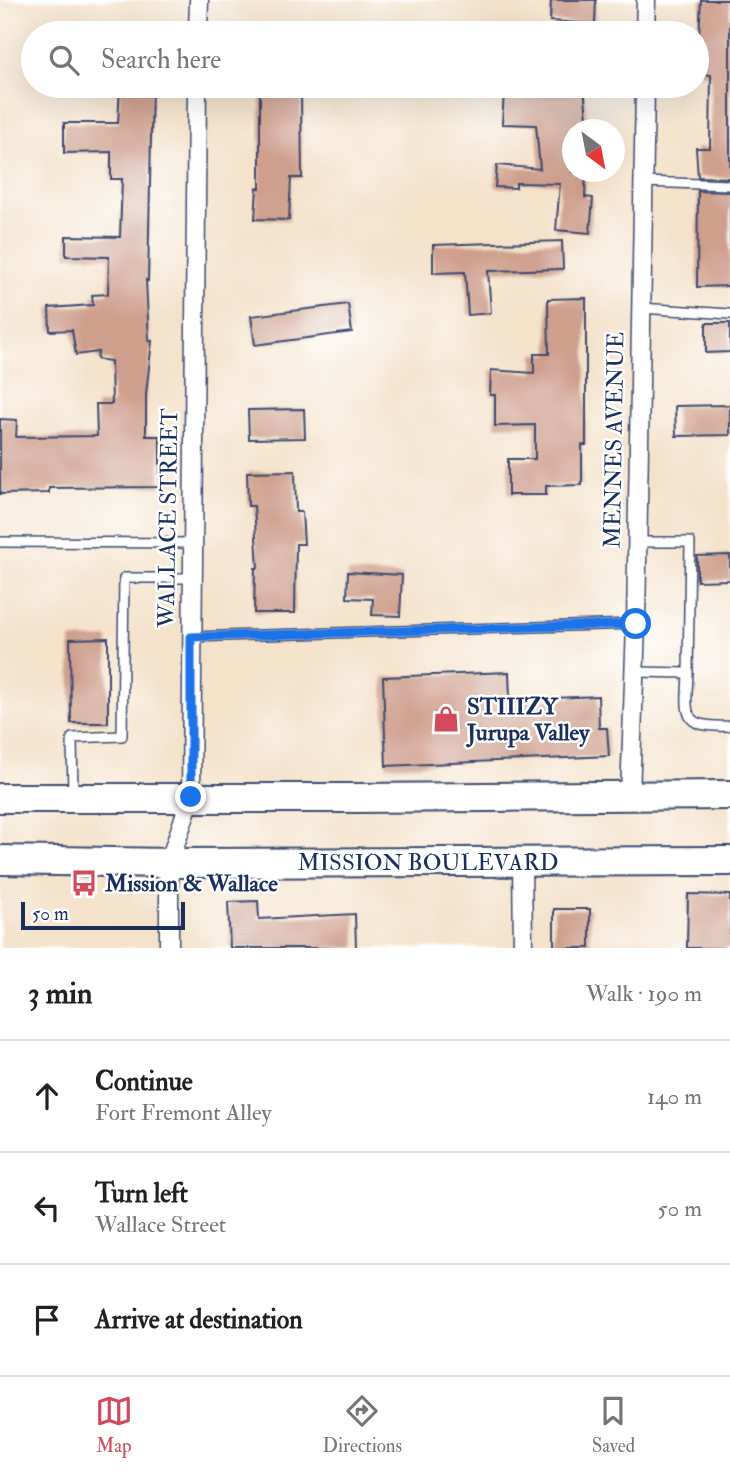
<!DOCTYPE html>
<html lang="en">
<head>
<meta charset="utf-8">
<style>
	:root { --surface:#fff; --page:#f2f2f2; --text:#202124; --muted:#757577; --line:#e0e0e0; --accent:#d1495b }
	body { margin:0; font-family:"IM FELL Double Pica",serif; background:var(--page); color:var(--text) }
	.compass { position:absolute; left:562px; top:119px; width:63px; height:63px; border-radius:50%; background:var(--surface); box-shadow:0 7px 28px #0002; rotate:148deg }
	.scale { position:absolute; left:21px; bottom:18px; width:164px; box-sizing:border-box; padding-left:7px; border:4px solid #1b2f5e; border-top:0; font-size:19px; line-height:24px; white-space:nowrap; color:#1b2f5e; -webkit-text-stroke:5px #fff; paint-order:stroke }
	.stop { position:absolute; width:21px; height:21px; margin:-16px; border:5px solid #1a73e8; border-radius:50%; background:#fff }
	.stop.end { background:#1a73e8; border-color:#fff; box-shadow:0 2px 7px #0008 }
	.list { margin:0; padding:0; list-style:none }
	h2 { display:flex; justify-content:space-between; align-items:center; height:91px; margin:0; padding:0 28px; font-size:30px }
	h2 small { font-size:23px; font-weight:400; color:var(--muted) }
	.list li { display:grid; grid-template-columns:46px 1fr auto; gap:21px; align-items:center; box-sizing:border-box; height:112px; padding:0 28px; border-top:2px solid var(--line) }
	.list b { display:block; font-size:26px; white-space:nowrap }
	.list p { margin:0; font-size:23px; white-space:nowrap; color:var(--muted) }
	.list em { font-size:23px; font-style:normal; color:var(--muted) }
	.icon { flex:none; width:38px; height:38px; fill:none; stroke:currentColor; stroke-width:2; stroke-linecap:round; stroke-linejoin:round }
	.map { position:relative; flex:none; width:730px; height:948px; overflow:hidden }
	.search { position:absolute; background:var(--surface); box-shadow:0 7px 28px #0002; left:21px; right:21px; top:21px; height:77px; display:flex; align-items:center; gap:18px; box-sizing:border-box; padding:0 24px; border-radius:38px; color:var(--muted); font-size:26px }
	.sheet { height:427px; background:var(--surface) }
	nav { display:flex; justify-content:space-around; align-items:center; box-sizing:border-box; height:98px; border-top:2px solid var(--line); background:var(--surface); font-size:19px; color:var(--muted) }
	nav a { display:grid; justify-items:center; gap:4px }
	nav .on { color:var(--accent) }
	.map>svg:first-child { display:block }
</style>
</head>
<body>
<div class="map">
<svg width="730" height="948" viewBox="0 0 730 948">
	<rect width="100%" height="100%" fill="#fff"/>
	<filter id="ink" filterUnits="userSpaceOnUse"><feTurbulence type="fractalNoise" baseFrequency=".0143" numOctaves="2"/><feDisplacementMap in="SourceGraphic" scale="14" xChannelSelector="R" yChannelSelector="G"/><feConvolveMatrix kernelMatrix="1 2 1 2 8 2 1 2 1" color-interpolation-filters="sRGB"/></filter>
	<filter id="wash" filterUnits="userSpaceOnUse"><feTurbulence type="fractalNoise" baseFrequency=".00686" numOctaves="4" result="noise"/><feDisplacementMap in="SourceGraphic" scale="28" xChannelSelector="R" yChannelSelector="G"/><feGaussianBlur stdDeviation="1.57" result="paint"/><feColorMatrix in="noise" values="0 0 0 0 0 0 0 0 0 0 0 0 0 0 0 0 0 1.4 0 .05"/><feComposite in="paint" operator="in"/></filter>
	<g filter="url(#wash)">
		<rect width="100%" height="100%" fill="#f4e2ca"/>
		<g id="blocks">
			<path fill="#ce9f8c" d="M 551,0 L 596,0 L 595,24 L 550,21 Z
				M 701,0 L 730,0 L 730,178 L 698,177 L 696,148 L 710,148 L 711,75 L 697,73 Z
				M 120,86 L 152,86 L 148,281 L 146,280 L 149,341 L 152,341 L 146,394 L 146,436 L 160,436 L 160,487 L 49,488 L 49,493 L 0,494 L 0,419 L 17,420 L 16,437 L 97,436 L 96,404 L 112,404 L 111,361 L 97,359 L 98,352 L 76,355 L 72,330 L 50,331 L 49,308 L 93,305 L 92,295 L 108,294 L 109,257 L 66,256 L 66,236 L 120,237 L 122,179 L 111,179 L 111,152 L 64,153 L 64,123 L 118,123 Z
				M 506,86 L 584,86 L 588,130 L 572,130 L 572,172 L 586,172 L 585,197 L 593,198 L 590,233 L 556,230 L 560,184 L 516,183 L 516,188 L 495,187 L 497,165 L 540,169 L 536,125 L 502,124 L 504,92 L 506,92 Z
				M 260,91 L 301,91 L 302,178 L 291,178 L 289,220 L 255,219 L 257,188 L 260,188 Z
				M 698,191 L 730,192 L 730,286 L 697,287 Z
				M 562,241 L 563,269 L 488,271 L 491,313 L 468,315 L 465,272 L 433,273 L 433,245 Z
				M 586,298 L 586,445 L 582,445 L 582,485 L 546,486 L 546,495 L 508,495 L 508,459 L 535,459 L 535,425 L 495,426 L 495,395 L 490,395 L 491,370 L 534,373 L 534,354 L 549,354 L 548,299 Z
				M 348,304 L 352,332 L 255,345 L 251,316 Z
				M 706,323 L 730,323 L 730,352 L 706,353 Z
				M 730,405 L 730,435 L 676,436 L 675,406 Z
				M 304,409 L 305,438 L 249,439 L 248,410 Z
				M 295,471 L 296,512 L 302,512 L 304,544 L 296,544 L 295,613 L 254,613 L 255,568 L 258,568 L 254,506 L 248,506 L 247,472 Z
				M 730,555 L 730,580 L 697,581 L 697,556 Z
				M 348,572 L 402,575 L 400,616 L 372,615 L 373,599 L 347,598 Z
				M 108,638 L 108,723 L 71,723 L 70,639 Z
				M 509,672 L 510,700 L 598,696 L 599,728 L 607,728 L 609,756 L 386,766 L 383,677 Z
				M 688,894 L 730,895 L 730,948 L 687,948 Z
				M 258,901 L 259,919 L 355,914 L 356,948 L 230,948 L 228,902 Z
				M 554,909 L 590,909 L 590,948 L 554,948 Z"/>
		</g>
	</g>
	<g filter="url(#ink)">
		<use href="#blocks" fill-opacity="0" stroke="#3c4a6e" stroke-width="2"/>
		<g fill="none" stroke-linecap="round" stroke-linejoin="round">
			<g stroke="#3c4a6e" stroke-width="12">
				<path id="lane" d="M 643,182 L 730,185
					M 641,308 L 730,314
					M 0,542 L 192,543
					M 637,542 L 690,542 L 688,673
					M 191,637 L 636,624
					M 635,672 L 688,673 C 686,716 681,728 730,726
					M 73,796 L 72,738 L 122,736 L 124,578 L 191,578"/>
			</g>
			<g stroke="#3c4a6e" stroke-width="21">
				<path id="street" d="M 198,33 L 199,0
					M 645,33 L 646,0
					M 630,796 L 636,624 L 645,86
					M 522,861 L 523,948
					M 169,948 L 169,863 L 191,797 L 197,86"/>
			</g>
			<g stroke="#3c4a6e" stroke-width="32">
				<path id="primary" d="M 0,798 L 356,798 L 730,795
					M 0,860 L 169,863 L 730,861"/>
			</g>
			<use href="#lane" stroke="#fff" stroke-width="9"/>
			<use href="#street" stroke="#fff" stroke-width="18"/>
			<use href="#primary" stroke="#fff" stroke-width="28"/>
		</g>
	</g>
	<g fill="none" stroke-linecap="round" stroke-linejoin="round" filter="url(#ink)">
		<path stroke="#1a73e8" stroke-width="9" d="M 191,797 L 191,637 L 636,624"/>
	</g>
	<defs>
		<g id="shop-bare" transform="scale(2.1)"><path d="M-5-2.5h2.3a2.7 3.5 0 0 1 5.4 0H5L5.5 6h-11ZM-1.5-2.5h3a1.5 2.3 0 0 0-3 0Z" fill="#d1495b" stroke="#fff" stroke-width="2.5" paint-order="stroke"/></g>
		<g id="bus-bare" transform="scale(2.1)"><path d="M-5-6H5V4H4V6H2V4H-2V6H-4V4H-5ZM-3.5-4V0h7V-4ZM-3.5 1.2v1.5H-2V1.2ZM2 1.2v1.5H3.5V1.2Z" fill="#d1495b" stroke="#fff" stroke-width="2.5" paint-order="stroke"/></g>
	</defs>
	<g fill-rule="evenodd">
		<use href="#shop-bare" x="446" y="719"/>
		<use href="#bus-bare" x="84" y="883"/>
	</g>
	<g text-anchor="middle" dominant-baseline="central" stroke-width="5" stroke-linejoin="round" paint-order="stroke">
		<g font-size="23" fill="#1b2f5e" stroke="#fff">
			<text transform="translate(614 440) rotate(-89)">MENNES AVENUE</text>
			<text transform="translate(168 518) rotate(-89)">WALLACE STREET</text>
			<text x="428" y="862">MISSION BOULEVARD</text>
		</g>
		<g font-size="23" font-weight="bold" fill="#1b2f5e" stroke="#fff" text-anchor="start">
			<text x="467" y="706">STIIIZY<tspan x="467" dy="26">Jurupa Valley</tspan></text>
			<text x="105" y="883">Mission &amp; Wallace</text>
		</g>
	</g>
</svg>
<svg class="compass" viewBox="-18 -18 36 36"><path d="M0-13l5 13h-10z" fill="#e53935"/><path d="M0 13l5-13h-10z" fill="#757577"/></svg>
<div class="scale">50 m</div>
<div class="stop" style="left:636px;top:624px"></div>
<div class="stop end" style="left:191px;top:797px"></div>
<div class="search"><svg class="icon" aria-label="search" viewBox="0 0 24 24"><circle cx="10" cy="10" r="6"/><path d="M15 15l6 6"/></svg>Search here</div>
</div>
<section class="sheet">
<h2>3 min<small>Walk · 190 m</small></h2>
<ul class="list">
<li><svg class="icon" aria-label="ahead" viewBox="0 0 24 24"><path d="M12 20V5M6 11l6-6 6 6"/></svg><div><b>Continue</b><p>Fort Fremont Alley</p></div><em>140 m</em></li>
<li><svg class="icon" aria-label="left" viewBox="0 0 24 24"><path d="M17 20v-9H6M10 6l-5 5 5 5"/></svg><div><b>Turn left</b><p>Wallace Street</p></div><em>50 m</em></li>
<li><svg class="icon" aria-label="arrive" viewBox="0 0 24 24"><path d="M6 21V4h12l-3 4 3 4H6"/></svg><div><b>Arrive at destination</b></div></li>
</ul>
</section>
<nav>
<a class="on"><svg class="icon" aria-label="map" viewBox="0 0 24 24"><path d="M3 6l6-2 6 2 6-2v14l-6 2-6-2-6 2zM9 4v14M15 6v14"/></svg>Map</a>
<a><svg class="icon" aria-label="directions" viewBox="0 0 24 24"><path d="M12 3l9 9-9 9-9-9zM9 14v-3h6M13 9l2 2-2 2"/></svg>Directions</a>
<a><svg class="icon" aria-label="saved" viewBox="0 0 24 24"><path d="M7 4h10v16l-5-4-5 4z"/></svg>Saved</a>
</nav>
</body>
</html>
